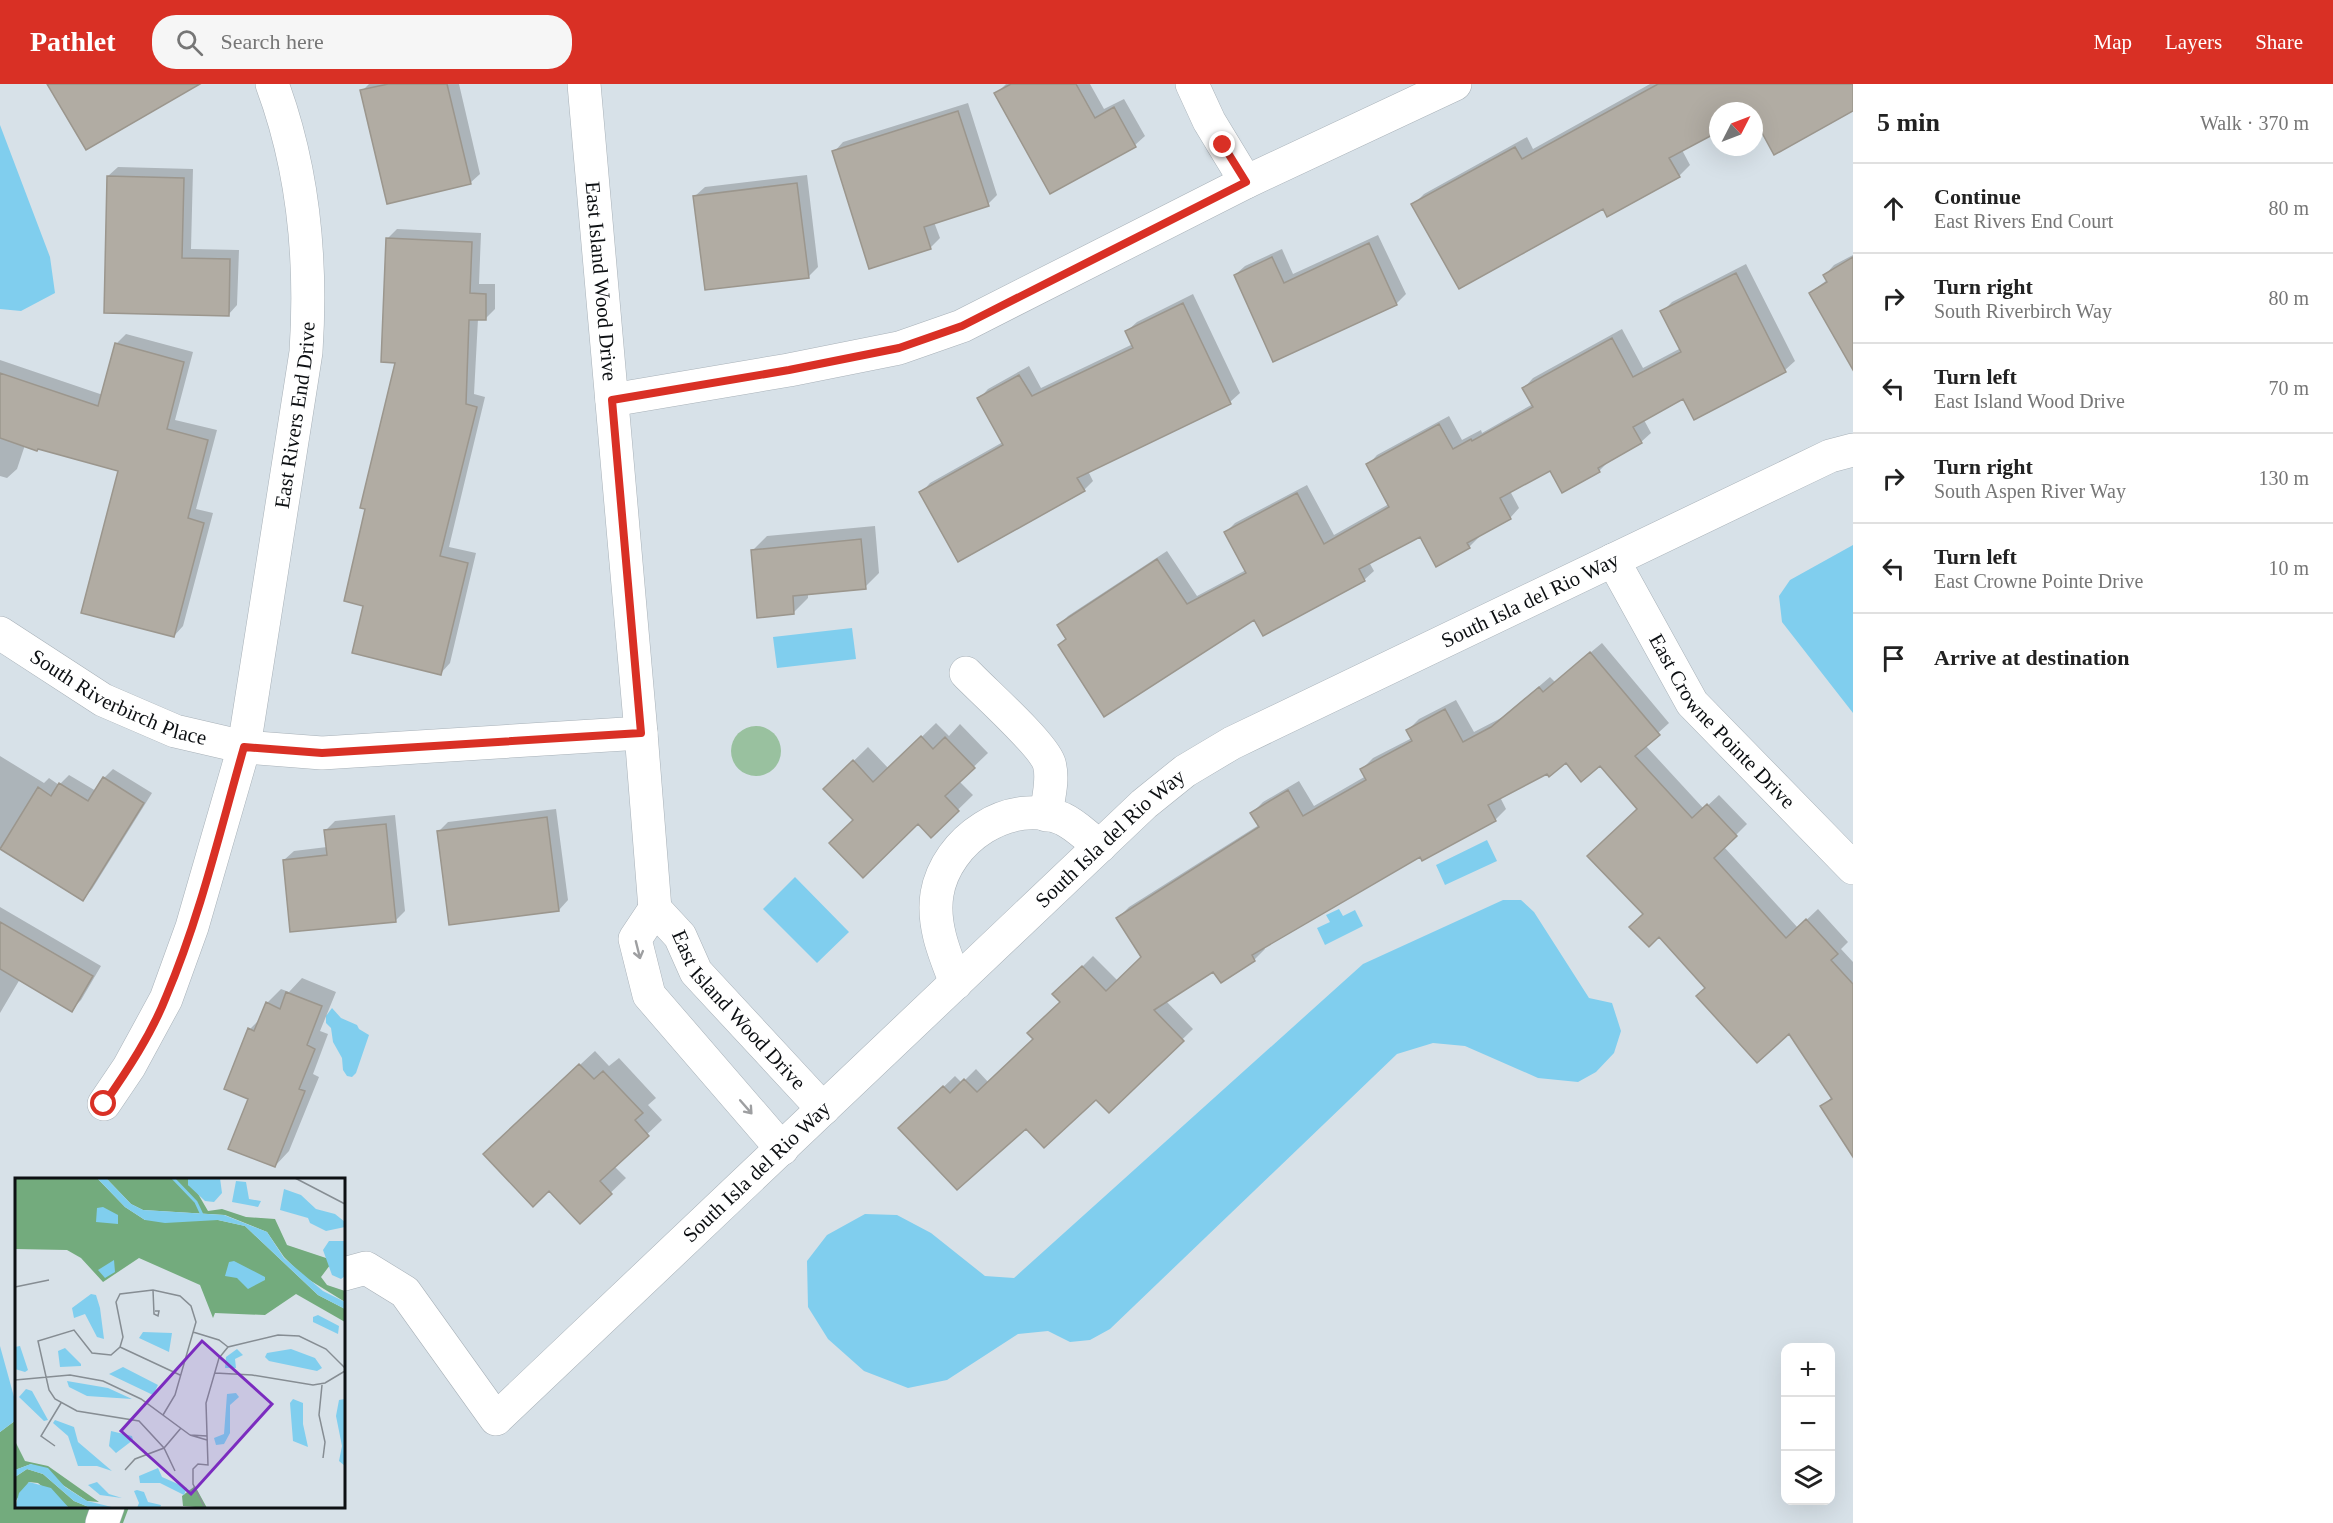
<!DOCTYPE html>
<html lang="en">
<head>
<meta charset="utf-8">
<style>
	:root { --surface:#fff; --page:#f6f6f6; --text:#222; --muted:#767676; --line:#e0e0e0; --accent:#d93025 }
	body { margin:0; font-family:"Times New Roman",serif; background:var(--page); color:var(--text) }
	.controls { position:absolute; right:18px; bottom:18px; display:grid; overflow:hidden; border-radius:12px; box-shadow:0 6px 24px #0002 }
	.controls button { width:54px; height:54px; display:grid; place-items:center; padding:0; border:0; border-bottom:2px solid var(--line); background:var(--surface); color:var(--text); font:30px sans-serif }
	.compass { position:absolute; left:1709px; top:18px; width:54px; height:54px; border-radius:50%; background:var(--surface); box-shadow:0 6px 24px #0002; rotate:48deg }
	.stop { position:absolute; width:18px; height:18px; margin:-14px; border:4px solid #d93025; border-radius:50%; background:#fff }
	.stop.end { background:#d93025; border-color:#fff; box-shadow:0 2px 6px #0008 }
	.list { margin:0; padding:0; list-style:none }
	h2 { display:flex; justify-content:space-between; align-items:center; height:78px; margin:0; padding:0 24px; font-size:26px }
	h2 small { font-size:20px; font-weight:400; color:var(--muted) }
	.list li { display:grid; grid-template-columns:39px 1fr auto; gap:18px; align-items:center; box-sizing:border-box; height:90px; padding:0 24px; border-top:2px solid var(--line) }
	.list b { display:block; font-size:22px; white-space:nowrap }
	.list p { margin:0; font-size:20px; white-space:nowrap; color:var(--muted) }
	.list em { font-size:20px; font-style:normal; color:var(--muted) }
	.icon { flex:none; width:33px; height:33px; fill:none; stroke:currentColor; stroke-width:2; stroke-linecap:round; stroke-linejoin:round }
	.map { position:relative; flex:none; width:1853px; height:1439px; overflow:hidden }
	header { display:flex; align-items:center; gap:36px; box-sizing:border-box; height:84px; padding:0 30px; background:var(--accent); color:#fff }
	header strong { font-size:28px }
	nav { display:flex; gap:33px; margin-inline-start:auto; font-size:21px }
	.search { width:420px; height:54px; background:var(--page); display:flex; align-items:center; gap:15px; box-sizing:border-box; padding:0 21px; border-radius:24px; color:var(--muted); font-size:22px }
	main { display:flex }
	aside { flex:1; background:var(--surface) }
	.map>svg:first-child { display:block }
</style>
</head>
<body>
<header>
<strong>Pathlet</strong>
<div class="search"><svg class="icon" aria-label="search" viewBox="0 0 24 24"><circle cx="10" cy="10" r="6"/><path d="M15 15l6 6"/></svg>Search here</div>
<nav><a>Map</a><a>Layers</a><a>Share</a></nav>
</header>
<main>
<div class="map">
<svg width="1853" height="1439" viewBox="0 0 1853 1439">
	<rect width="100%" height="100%" fill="#d7e1e8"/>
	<path fill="#99c19f" d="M731 667a25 25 0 1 1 50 0a25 25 0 1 1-50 0Z"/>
	<path fill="#73ab7d" d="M 16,1336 L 16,1422 L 129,1423 L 123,1439 L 0,1439 L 0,1348 Z"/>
	<path fill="#80ceee" d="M 0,41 L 50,173 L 55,209 L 21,227 L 0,225 Z
		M 1853,461 L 1853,629 L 1782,538 L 1779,512 L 1790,496 Z
		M 852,544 L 856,575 L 777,584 L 773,553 Z
		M 1487,756 L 1497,777 L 1445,801 L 1436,781 Z
		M 795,793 L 849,848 L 817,879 L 763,825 Z
		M 1503,816 L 1521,816 L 1534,828 L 1589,914 L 1612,919 L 1621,947 L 1614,969 L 1596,988 L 1578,998 L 1538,994 L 1465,962 L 1433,959 L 1397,970 L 1110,1245 L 1090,1256 L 1070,1258 L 1048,1247 L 1018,1250 L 947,1296 L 908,1304 L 864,1287 L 828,1255 L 808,1223 L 807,1177 L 827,1151 L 865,1130 L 897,1131 L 931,1149 L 985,1192 L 1014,1194 L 1363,880 Z
		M 1339,825 L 1343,832 L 1355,826 L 1363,842 L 1325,861 L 1317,844 L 1330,838 L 1326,831 Z
		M 332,924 L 341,934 L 357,941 L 359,945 L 369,951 L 356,989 L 352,993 L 347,992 L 343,986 L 342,974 L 333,958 L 331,944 L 326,939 L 326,932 Z
		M 0,1262 L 16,1320 L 16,1336 L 0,1348 Z"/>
	<path fill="#0003" d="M 369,0 L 459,0 L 480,90 L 470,99 L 362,7 Z
		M 1006,0 L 1090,0 L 1104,25 L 1124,15 L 1145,52 L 1135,61 L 1051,108 L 996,10 Z
		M 1650,0 L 1853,0 L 1853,26 L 1754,31 L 1754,27 L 1718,27 L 1718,46 L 1682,66 L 1690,81 L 1679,92 L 1604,123 L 1413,121 L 1424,110 L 1527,53 L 1533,65 Z
		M 968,19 L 997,111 L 988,120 L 934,138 L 940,154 L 930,164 L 834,68 L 843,58 Z
		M 118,83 L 193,85 L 191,165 L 239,166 L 237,221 L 228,231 L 108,92 Z
		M 807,91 L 818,183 L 808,193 L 695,112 L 705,103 Z
		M 397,145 L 481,149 L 479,200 L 495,200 L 495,225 L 485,235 L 478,235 L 474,310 L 485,313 L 449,463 L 476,469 L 450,579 L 441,589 L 365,521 L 397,278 L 387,155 Z
		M 1378,151 L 1406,210 L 1396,220 L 1235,191 L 1245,182 L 1282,165 L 1293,190 Z
		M 1853,171 L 1853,260 L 1810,209 L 1827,196 L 1825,191 L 1834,181 Z
		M 1746,180 L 1795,277 L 1785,286 L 1684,313 L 1644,336 L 1651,349 L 1641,358 L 1609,377 L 1599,387 L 1550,385 L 1510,407 L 1519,424 L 1510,434 L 1477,451 L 1479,453 L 1469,463 L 1420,451 L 1369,478 L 1374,487 L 1364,496 L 1255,533 L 1060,561 L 1067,553 L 1059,541 L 1068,532 L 1167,467 L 1197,512 L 1246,486 L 1226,448 L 1235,439 L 1307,401 L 1334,451 L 1389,420 L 1368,381 L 1377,371 L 1449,332 L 1462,356 L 1481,346 L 1482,349 L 1533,320 L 1524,304 L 1533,294 L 1622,245 L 1643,284 L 1681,264 L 1662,228 L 1672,218 Z
		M 1193,210 L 1240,309 L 1230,318 L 1088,387 L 1093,397 L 1084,406 L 921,409 L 930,399 L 1003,358 L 979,315 L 988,305 L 1029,282 L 1041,304 L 1133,260 L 1127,247 L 1137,238 Z
		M 126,250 L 193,268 L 175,336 L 217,346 L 196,425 L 213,429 L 183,542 L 174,552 L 120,385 L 25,361 L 17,385 L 7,394 L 0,392 L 0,276 L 103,311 L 116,260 Z
		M 875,442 L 879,489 L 865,503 L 808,509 L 808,514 L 794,528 L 752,467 L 767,452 Z
		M 1602,559 L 1669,639 L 1645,661 L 1704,725 L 1719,711 L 1747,740 L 1724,763 L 1798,844 L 1818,825 L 1848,858 L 1841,865 L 1853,878 L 1853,1070 L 1822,1022 L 1832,1013 L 1790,947 L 1706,904 L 1645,830 L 1638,725 L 1600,680 L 1566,677 L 1500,713 L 1506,725 L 1495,736 L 1420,771 L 1264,863 L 1265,865 L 1254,876 L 1214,886 L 1166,917 L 1193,945 L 1109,1027 L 1096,1014 L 1026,1043 L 911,1034 L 955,992 L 962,999 L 976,985 L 989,999 L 1034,955 L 1062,918 L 1055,910 L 1093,872 L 1118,897 L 1143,873 L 1118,834 L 1129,823 L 1259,741 L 1252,729 L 1263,718 L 1299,697 L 1314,722 L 1366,692 L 1362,685 L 1373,674 L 1412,654 L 1408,646 L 1419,635 L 1456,616 L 1474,648 L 1503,633 L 1550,593 L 1555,598 Z
		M 936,639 L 949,652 L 960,640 L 988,669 L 959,697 L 973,711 L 931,752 L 918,738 L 855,736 L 825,705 L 868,663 L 889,685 Z
		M 0,672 L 44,699 L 49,694 L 59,701 L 69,691 L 96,707 L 104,694 L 113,685 L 152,709 L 92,805 L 83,815 L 0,764 Z
		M 556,725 L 568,816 L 559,826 L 438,748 L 448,738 Z
		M 395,731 L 405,827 L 395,837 L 284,776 L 294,767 L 327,763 L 326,746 L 335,737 Z
		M 0,823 L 101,882 L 81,916 L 71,926 L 20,895 L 0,929 Z
		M 302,894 L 336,908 L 320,947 L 328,950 L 313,990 L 319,993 L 289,1067 L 275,1082 L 250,1014 L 250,945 L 261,934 L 267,919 L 281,905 L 289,908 Z
		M 595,967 L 609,982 L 619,974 L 656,1014 L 648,1021 L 662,1036 L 614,1082 L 626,1094 L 580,1138 L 500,1055 Z"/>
	<path fill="#b1aca3" stroke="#9b968d" stroke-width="1.5" d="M 47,0 L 200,0 L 86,66 Z
		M 388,0 L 447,0 L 471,100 L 387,120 L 360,6 Z
		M 1011,0 L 1076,0 L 1095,34 L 1114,23 L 1136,63 L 1050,110 L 994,9 Z
		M 1658,0 L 1853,0 L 1853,27 L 1774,71 L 1754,34 L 1754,27 L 1718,27 L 1718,48 L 1669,74 L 1680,93 L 1607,133 L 1603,125 L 1459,205 L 1411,120 L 1515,63 L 1522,75 Z
		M 958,27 L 989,122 L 924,143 L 931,165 L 869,185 L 832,67 Z
		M 107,92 L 184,94 L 182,174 L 230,175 L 229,232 L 104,229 Z
		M 797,99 L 809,194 L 705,206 L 693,112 Z
		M 386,154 L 472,158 L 470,209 L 486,210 L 486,236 L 469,236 L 466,320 L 477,323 L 440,472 L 468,479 L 441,591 L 352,569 L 363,522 L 344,517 L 365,425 L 360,424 L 395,279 L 381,278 Z
		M 1369,159 L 1397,221 L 1273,278 L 1234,191 L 1272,173 L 1284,199 Z
		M 1853,173 L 1853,286 L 1809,209 L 1827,198 L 1823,191 Z
		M 1736,189 L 1786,288 L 1694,336 L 1683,315 L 1633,343 L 1642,359 L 1598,384 L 1600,388 L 1562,409 L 1550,387 L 1500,414 L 1511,435 L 1467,459 L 1470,464 L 1436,483 L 1420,453 L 1359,485 L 1365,497 L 1263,552 L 1254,536 L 1104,633 L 1058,561 L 1066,555 L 1057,541 L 1157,475 L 1187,520 L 1246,489 L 1224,448 L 1297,409 L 1324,460 L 1389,423 L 1366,380 L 1439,340 L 1453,365 L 1471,355 L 1472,357 L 1533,323 L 1522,304 L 1612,254 L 1633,293 L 1681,268 L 1660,227 Z
		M 1183,219 L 1231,320 L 1077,394 L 1085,407 L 958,478 L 919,408 L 1003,361 L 977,314 L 1019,291 L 1032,312 L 1133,264 L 1125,247 Z
		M 115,259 L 184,278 L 167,345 L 208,356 L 188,434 L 204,439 L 174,553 L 81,529 L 118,387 L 38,365 L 37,367 L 0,354 L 0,289 L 98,322 Z
		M 861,455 L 866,505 L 793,512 L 794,530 L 757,534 L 751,466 Z
		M 1590,568 L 1660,651 L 1635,672 L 1692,734 L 1707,720 L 1737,752 L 1714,774 L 1786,854 L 1806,835 L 1838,870 L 1831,876 L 1853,900 L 1853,1073 L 1820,1022 L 1832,1015 L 1789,950 L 1757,979 L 1696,912 L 1705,904 L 1659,853 L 1649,863 L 1629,843 L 1643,830 L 1587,772 L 1637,725 L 1600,682 L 1581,698 L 1566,679 L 1549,693 L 1547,690 L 1488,721 L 1496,737 L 1422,777 L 1420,773 L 1252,871 L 1255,877 L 1221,899 L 1213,888 L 1154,926 L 1184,957 L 1109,1029 L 1096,1016 L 1044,1064 L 1026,1045 L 957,1106 L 898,1044 L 943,1002 L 950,1009 L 964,995 L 977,1008 L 1033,955 L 1027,949 L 1060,918 L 1052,910 L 1082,882 L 1106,907 L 1141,873 L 1116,834 L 1259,743 L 1250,729 L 1288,706 L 1303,732 L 1366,696 L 1360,685 L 1412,657 L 1406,646 L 1445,625 L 1463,658 L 1491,643 L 1539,603 L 1543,608 Z
		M 921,652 L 933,665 L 945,653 L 975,684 L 945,712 L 959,727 L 931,754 L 918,740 L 863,794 L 829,759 L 853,736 L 823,705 L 853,676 L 873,698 Z
		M 103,693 L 144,719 L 83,817 L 0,765 L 38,703 L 51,712 L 59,699 L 88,717 Z
		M 547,733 L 559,827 L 449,841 L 437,747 Z
		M 386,740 L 396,838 L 290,848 L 283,776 L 327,771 L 324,746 Z
		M 0,838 L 93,892 L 72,928 L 0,885 Z
		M 286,908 L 322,922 L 307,961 L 315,965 L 299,1005 L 305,1007 L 275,1083 L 228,1065 L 248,1015 L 224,1005 L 248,944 L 254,947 L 266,918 L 280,925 Z
		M 579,980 L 594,995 L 603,987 L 643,1029 L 635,1036 L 649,1052 L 600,1097 L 612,1110 L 580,1140 L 549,1107 L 533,1123 L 483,1070 Z"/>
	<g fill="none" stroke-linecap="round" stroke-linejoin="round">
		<g stroke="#a8b1b8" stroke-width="34">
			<g id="minor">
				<path id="s1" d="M 584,0 L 641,649 L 655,825"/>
				<path d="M 1192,0 L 1209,37 L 1246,98"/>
				<path d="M 612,316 L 789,286 L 899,264 L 962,242 L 1246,98 L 1455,0"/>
				<path id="s2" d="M 1613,476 L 1692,619 L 1853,784"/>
				<path id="s3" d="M 0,549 L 103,616 L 175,647 L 244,663 L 322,669 L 641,649"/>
				<path d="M 966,589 C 983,607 1042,659 1049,679 C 1054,695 1048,715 1046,731"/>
				<path d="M 956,899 C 945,871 932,841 937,810 C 946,756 1010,712 1063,735 C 1076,741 1088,754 1100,762"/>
				<path id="s4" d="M 104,1020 L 129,983 L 166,915 L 192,843 L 244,663 L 306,268 C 312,177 304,86 272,0"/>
				<path id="s5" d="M 782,1065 L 649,911 L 635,855 L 655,825 L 680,852 L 696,888 L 823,1025"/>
				<path id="s6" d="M 344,1190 L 366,1184 L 405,1208 L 496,1335 L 1144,720 L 1185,687 L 1232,659 L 1830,372 L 1853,366"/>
				<path d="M 102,1439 L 108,1422"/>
			</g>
		</g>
		<use href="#minor" stroke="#fff" stroke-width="33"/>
	</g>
	<defs><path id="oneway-shaft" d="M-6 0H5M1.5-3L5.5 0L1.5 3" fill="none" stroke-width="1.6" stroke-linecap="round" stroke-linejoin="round" transform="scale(1.5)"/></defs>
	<g stroke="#9e9fa1">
		<use href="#oneway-shaft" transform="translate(638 866) rotate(76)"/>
		<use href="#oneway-shaft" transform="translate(746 1023) rotate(49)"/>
	</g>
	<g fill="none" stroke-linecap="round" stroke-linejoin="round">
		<path stroke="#d93025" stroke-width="8" d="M 104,1020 C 127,987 151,951 166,913 C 200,833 220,747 244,663 L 322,669 L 641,649 L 612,316 L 789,286 L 899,264 L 962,242 L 1246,98 L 1223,61"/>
	</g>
	<g text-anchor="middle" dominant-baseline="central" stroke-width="4.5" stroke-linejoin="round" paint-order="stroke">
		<g font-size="21" fill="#0d1013" stroke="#e5eef5">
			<text stroke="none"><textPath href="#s1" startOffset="198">East Island Wood Drive</textPath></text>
			<text stroke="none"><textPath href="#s4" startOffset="722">East Rivers End Drive</textPath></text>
			<text stroke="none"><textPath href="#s6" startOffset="1556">South Isla del Rio Way</textPath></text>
			<text stroke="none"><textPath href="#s3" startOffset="136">South Riverbirch Place</textPath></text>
			<text stroke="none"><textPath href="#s2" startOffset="196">East Crowne Pointe Drive</textPath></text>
			<text stroke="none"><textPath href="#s6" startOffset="1070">South Isla del Rio Way</textPath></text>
			<text stroke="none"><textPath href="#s5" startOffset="429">East Island Wood Drive</textPath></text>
			<text stroke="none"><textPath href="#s6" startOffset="584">South Isla del Rio Way</textPath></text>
		</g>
	</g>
	<g transform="translate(15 1094)">
		<rect width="330" height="330" fill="#d7e1e8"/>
		<path d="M 0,0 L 82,0 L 110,29 L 130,42 L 203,42 L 230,48 L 303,117 L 330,131 L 330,144 L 281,116 L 250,137 L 200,135 L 198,140 L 185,107 L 124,80 L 88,104 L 66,80 L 52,72 L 0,71 ZM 91,0 L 173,0 L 173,7 L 179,9 L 193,33 L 207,31 L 231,39 L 260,41 L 272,67 L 314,81 L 315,87 L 306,99 L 312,107 L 330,113 L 330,124 L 288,98 L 269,79 L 252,54 L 210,37 L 128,32 L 116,26 ZM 0,263 L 10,283 L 33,288 L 84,324 L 72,323 L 16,286 L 0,292 ZM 12,291 L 28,296 L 59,323 L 76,330 L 54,330 L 23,305 L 14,304 L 0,324 L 0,299 ZM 180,308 L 192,330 L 168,328 L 167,318 Z" fill="#73ab7d"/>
		<path d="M 82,0 L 91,0 L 116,26 L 128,32 L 209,37 L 252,54 L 269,80 L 308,113 L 330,124 L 330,131 L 303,117 L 230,48 L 203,42 L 150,45 L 130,42 L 110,29 ZM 173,0 L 205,0 L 207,15 L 199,24 L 190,23 L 173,7 ZM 221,3 L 231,4 L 234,21 L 246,23 L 243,29 L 217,24 ZM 269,11 L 286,17 L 301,31 L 320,36 L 330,44 L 330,49 L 311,53 L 295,45 L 293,40 L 265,32 ZM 88,29 L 103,37 L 103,46 L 81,44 L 82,30 ZM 314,63 L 330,63 L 330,98 L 326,101 L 317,97 L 308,72 ZM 99,82 L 100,94 L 90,100 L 83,92 ZM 219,83 L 250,99 L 250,102 L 233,111 L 222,100 L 210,98 L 214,84 ZM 76,116 L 81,117 L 85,130 L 89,161 L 82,159 L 70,136 L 59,140 L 57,130 ZM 303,137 L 324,148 L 323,156 L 298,144 L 298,139 ZM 128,154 L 157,155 L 154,174 L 124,160 ZM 5,168 L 13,192 L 10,194 L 0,191 L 0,169 ZM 50,170 L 66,186 L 66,188 L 45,189 L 43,173 ZM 222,171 L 228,177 L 220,181 L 221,190 L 210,190 L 211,179 ZM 276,171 L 300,180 L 307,190 L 302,193 L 254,183 L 250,179 L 252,175 ZM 108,189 L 143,207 L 138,217 L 94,196 ZM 52,203 L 93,210 L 117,221 L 72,218 L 54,209 ZM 11,211 L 17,213 L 33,242 L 29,243 L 4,219 ZM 212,216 L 221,215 L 224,219 L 215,227 L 215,255 L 209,266 L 201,267 L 199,260 L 209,256 ZM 278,221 L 288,225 L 288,246 L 293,269 L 298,271 L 278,263 L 275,225 ZM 330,221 L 330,288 L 324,283 L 327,268 L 321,238 L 324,222 ZM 40,242 L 59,249 L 63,264 L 97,293 L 82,288 L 63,288 L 53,258 L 38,245 ZM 96,253 L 117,258 L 118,262 L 101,275 L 94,268 ZM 16,286 L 33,290 L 50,309 L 72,323 L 101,330 L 76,330 L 59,323 L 28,296 L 12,291 L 0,299 L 0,292 ZM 143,290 L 147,299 L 172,310 L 169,317 L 145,305 L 125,305 L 124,298 ZM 14,304 L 36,310 L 54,330 L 0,330 L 4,315 ZM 82,304 L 94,316 L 107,320 L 85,317 L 73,307 ZM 122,312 L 129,314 L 133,324 L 146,327 L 145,330 L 122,330 L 124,325 L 119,313 Z" fill="#80ceee"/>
		<path fill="none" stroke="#80ceee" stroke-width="3" d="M 158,0 L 181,24 L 188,39"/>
		<path fill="none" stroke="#868d93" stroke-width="1.5" d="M 280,0 L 330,26M 0,109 L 34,102M 138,112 L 139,136 L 143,138 L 144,133 L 140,133M 178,154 L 204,162 L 213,169M 105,169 L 165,197M 200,195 L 237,197 L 298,207 L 310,205 L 330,193M 0,202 L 55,197 L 88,203 L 126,221 L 175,257M 307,207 L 304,237 L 310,264 L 308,280M 148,237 L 160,217 L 181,144 L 176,128 L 165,118 L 138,112 L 105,116 L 101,124 L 108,159 L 105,169 L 96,177 L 77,175 L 59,152 L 23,163 L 34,212 L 40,221 L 62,233 L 124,243 L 149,270 L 160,293M 192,258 L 175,257 L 192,262M 40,268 L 26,258 L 46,225M 110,292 L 120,281 L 149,270 L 166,250M 190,330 L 178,306 L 178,291 L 183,286 L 193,287 L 191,225 L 204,180 L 213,169 L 263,157 L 284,158 L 311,171 L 330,190"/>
		<path fill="#7b2cbf" fill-opacity="0.15" stroke="#7b2cbf" stroke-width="3" d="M 187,163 L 257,226 L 176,316 L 106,253 Z"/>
		<rect width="330" height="330" fill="none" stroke="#0d1013" stroke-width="3"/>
	</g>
</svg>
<div class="controls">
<button>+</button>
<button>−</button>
<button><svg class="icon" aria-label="layers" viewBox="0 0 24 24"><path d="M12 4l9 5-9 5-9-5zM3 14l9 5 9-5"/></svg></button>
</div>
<svg class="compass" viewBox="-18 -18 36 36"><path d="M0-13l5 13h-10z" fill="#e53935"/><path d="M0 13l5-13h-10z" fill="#767676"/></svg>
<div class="stop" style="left:104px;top:1020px"></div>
<div class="stop end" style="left:1223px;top:61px"></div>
</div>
<aside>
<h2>5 min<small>Walk · 370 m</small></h2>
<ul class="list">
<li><svg class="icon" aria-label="ahead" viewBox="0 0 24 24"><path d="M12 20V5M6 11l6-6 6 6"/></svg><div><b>Continue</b><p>East Rivers End Court</p></div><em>80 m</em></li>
<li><svg class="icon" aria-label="right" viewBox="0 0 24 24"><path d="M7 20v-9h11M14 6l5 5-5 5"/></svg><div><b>Turn right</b><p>South Riverbirch Way</p></div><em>80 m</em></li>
<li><svg class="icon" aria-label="left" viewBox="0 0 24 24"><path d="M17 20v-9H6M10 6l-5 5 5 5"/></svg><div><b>Turn left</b><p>East Island Wood Drive</p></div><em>70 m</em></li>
<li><svg class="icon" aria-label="right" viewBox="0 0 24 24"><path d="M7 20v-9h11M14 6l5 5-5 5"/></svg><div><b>Turn right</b><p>South Aspen River Way</p></div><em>130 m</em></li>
<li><svg class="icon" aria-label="left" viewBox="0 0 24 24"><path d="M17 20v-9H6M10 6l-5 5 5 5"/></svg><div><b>Turn left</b><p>East Crowne Pointe Drive</p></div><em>10 m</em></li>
<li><svg class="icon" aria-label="arrive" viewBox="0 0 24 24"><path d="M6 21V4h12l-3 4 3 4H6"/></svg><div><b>Arrive at destination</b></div></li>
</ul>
</aside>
</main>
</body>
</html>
